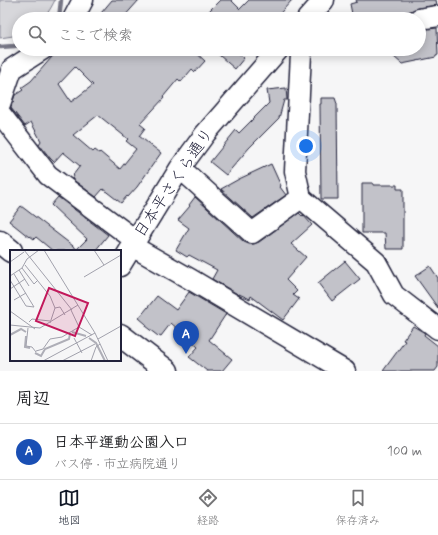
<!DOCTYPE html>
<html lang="ja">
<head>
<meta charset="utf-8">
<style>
	:root { --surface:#fff; --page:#f2f2f2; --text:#202124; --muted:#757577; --line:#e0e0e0; --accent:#111827 }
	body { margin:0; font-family:Mynerve,"Klee One",sans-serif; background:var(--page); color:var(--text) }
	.you { position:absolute; left:306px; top:146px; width:14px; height:14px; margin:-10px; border:3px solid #fff; border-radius:50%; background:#1a73e8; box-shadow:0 0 0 6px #1a73e833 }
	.badge { display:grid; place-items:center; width:26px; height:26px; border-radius:50%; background:var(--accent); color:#fff; font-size:13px; font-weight:700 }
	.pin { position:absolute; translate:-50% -33px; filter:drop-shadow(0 1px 2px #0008) }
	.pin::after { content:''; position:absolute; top:21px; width:14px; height:12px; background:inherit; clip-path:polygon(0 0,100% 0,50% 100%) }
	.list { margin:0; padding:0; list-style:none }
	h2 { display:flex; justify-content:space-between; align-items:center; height:52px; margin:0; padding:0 16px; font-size:17px }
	h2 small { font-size:13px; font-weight:400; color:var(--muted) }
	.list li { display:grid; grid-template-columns:26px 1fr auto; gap:12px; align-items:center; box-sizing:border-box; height:56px; padding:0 16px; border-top:1px solid var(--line) }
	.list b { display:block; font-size:15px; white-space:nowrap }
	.list p { margin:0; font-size:13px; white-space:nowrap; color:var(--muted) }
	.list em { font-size:13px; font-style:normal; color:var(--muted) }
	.icon { flex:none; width:22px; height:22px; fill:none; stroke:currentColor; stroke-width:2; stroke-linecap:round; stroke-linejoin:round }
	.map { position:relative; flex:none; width:438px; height:371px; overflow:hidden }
	.search { position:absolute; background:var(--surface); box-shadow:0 2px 10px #0003; left:12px; right:12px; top:12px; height:44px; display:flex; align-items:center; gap:10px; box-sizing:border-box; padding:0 14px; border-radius:22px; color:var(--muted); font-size:15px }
	.sheet { height:108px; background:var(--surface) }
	nav { display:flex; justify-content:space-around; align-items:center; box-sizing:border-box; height:56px; border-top:1px solid var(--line); background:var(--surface); font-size:11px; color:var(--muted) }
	nav a { display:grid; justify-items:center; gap:2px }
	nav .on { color:var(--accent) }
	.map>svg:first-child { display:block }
</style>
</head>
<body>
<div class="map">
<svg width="438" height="371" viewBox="0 0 438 371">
	<rect width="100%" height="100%" fill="#f6f6f7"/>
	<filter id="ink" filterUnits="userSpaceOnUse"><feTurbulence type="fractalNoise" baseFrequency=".025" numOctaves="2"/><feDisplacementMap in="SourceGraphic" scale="8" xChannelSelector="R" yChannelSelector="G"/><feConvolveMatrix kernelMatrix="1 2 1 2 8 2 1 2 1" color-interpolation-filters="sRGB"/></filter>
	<g filter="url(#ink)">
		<path fill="#d7d7db" stroke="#7c7c8b" d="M 0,0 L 55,0 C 44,22 42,19 19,19 L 19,33 L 13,36 L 0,38 Z"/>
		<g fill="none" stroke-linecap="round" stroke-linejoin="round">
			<path stroke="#767685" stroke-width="4.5" d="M 59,19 L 61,0
				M 0,47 L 14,46 L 19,45"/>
		</g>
		<path fill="#c2c2c9" stroke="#22223b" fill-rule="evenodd" d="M 112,0 L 139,0 L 122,19 L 96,19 Z
			M 220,0 L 231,0 L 240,9 L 249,0 L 292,0 L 275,19 L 201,19 Z
			M 356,0 L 436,0 L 437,5 L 417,8 L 411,11 L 368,19 L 353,19 L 350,4 L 357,2 Z
			M 437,28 L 438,55 L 436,56 L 436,57 L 402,64 L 385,49 L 419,49 L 419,30 Z
			M 59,49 L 192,49 L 205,61 L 195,72 L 192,69 L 181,82 L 178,79 L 163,97 L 164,98 L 140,124 L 145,128 L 139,136 L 161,153 L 137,187 L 128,197 L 127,196 L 121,203 L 103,189 L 96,197 L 72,179 L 74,176 L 73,175 L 80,166 L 63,152 L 54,162 L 50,158 L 39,144 L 41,141 L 31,122 L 25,126 L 11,108 L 12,103 L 14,102 L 13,101 L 15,95 L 23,90 L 21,88 L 31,81 ZM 75,67 L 93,85 L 71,102 L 59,84 ZM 98,115 L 128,139 L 126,141 L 136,149 L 120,169 L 100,152 L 99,153 L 95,150 L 93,152 L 73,135 Z
			M 212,49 L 234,49 L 244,58 L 235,69 Z
			M 286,88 L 287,100 L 284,100 L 279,118 L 249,148 L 226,175 L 210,162 L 236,130 L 239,133 L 269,103 L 267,90 Z
			M 321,98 L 335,98 L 337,104 L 338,199 L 321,199 L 320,104 L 321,104 Z
			M 271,164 L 281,186 L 280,187 L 286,195 L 253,218 L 221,189 L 239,179 Z
			M 362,183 L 373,183 L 373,185 L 397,185 L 397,189 L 403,189 L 403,249 L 386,249 L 385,233 L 362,233 Z
			M 58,197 L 108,235 L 95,251 L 53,251 L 36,237 L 34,239 L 30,236 L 29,237 L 9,221 L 21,206 L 77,249 L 87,239 L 51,205 Z
			M 195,197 L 244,242 L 249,244 L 254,244 L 259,242 L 299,213 L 302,216 L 303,215 L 312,225 L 291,244 L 306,257 L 286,280 L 297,291 L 293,295 L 299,299 L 283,320 L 251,296 L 250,299 L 239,294 L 239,295 L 212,279 L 217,270 L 189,255 L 187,257 L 176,250 L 189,228 L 178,220 L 190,206 L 189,205 Z
			M 345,261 L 360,279 L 332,301 L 318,283 Z
			M 430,266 L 438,278 L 438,308 L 415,276 Z
			M 189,292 L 226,314 L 209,340 L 232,359 L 222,371 L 207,371 L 189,357 L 198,347 L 171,323 L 161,336 L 159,335 L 158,336 L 145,326 L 146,324 L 139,318 L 157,296 L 176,310 Z
			M 413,326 L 425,333 L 424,335 L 438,346 L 438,367 L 435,371 L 383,371 L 405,341 L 403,340 Z"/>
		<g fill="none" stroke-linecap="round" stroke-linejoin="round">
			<g stroke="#22223b" stroke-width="23">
				<path id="minor" d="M 73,19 L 83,0
					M 307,19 L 324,0
					M 419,19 L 438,16
					M 300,49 L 301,54 L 295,171 L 301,198 L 376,262 L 394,295 L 438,329
					M 0,104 L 12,69 L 43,49
					M 0,113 L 48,175 L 135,240
					M 180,168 L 252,233 L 301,198
					M 132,246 L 190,279 L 345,371
					M 120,266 L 180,168 L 205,134 L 279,49"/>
			</g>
			<g stroke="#22223b" stroke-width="25">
				<path id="major" d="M 0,242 L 11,251
					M 120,335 L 167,371"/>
			</g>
			<use href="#minor" stroke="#fff" stroke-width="20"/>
			<use href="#major" stroke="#fff" stroke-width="22"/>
		</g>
	</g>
	<g text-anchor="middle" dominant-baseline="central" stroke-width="3.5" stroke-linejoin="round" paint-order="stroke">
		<g font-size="16" fill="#22223b" stroke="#fff">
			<text transform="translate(174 183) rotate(-56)">日本平さくら通り</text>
		</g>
	</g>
	<g transform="translate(10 250)">
		<rect width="111" height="111" fill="#f6f6f7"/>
		<path fill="none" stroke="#aeaeb7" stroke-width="2" d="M 62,82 L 76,86M 0,85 L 11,79 L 16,82M 16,86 L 15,97 L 20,98M 79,88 L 86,93 L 95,111M 25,103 L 31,106 L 35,99 L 59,89 L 60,84"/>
		<path fill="none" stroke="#a1a1ac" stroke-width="1" d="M 14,0 L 62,60M 34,0 L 85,83 L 98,111M 84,0 L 94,15M 0,12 L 14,2M 15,15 L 40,46 L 45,58 L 40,73M 12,18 L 24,34 L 27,31M 9,20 L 19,36M 0,26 L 12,18 L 17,9 L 29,0M 74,27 L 111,5M 0,30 L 16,56 L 24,57 L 4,24M 0,39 L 15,29M 4,50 L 16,43M 45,58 L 50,57 L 55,65M 61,60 L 69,77 L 82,85M 0,61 L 25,79M 19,72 L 22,69 L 40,71M 0,75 L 30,78 L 68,55M 18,78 L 16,96 L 22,97 L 26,102M 64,88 L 72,103M 88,89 L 111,76M 26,101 L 33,99 L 40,89 L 52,87 L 69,77M 33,111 L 85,83M 52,111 L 85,94M 81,111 L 86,97 L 90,94"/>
		<path fill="#c2185b" fill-opacity="0.15" stroke="#c2185b" stroke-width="2" d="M 39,38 L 78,53 L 65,86 L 26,71 Z"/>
		<rect width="111" height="111" fill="none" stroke="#22223b" stroke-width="2"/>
	</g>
</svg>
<div class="you"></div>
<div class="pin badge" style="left:186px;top:354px;background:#1a4fb4">A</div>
<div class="search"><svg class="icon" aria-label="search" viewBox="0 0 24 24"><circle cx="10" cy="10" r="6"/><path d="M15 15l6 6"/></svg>ここで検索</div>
</div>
<section class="sheet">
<h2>周辺<small></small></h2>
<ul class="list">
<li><span class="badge" style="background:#1a4fb4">A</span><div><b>日本平運動公園入口</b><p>バス停 · 市立病院通り</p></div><em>100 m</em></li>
</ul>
</section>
<nav>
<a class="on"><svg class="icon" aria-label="map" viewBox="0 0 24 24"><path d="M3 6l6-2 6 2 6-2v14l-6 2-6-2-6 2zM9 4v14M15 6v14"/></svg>地図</a>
<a><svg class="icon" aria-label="directions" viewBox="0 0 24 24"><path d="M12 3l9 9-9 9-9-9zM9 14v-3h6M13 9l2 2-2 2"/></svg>経路</a>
<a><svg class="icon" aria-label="saved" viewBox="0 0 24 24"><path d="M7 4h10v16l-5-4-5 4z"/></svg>保存済み</a>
</nav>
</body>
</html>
